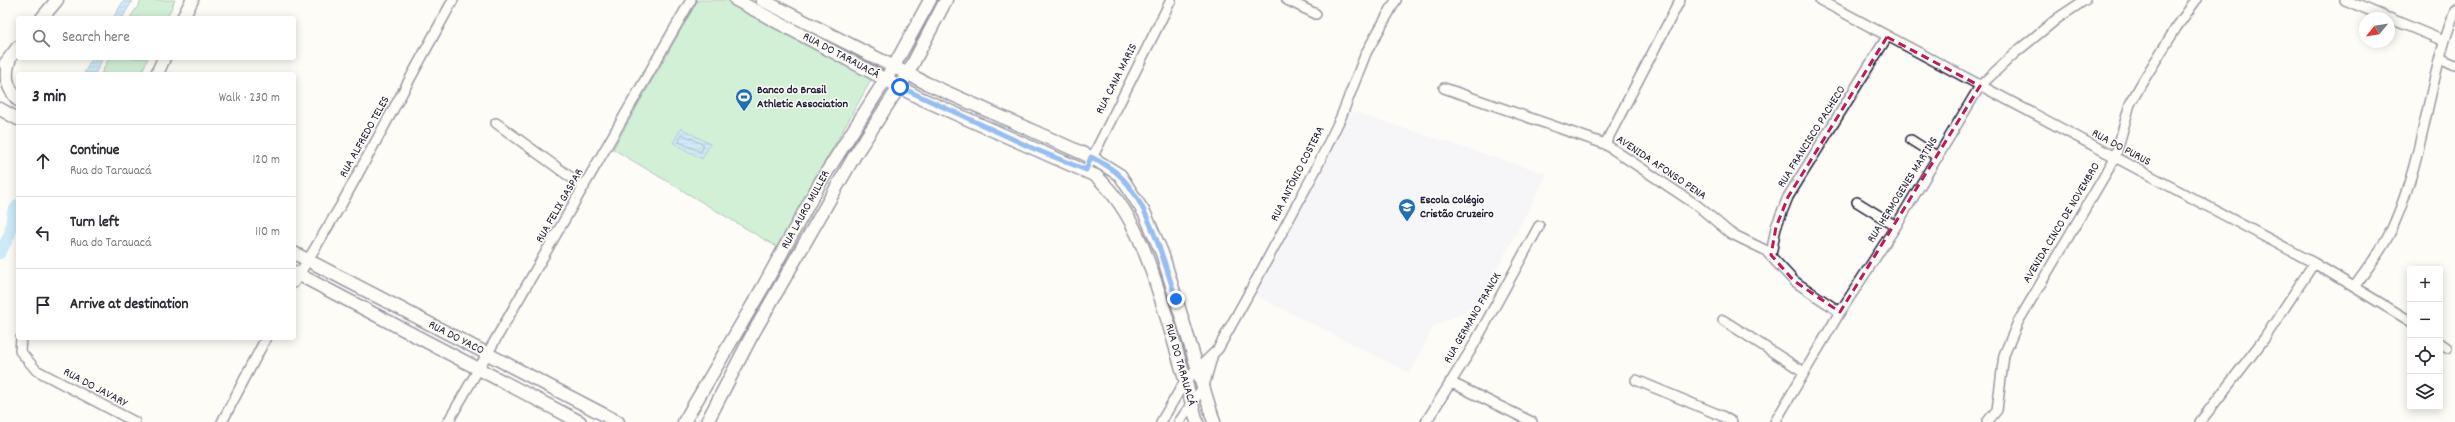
<!DOCTYPE html>
<html lang="en">
<head>
<meta charset="utf-8">
<style>
	:root { --surface:#fff; --page:#f7f7f7; --text:#2b2b33; --muted:#7c7c81; --line:#e1e1e2 }
	body { margin:0; font-family:Dekko,sans-serif; background:var(--page); color:var(--text) }
	.controls { position:absolute; right:12px; bottom:12px; display:grid; overflow:hidden; border-radius:4px; box-shadow:0 2px 10px #0003 }
	.controls button { width:36px; height:36px; display:grid; place-items:center; padding:0; border:0; border-bottom:1px solid var(--line); background:var(--surface); color:var(--text); font:20px sans-serif }
	.compass { position:absolute; left:2359px; top:12px; width:36px; height:36px; border-radius:50%; background:var(--surface); box-shadow:0 2px 10px #0003; rotate:240deg }
	.stop { position:absolute; width:12px; height:12px; margin:-9px; border:3px solid #1a73e8; border-radius:50%; background:#fff }
	.stop.end { background:#1a73e8; border-color:#fff; box-shadow:0 1px 4px #0008 }
	.list { margin:0; padding:0; list-style:none }
	h2 { display:flex; justify-content:space-between; align-items:center; height:52px; margin:0; padding:0 16px; font-size:17px }
	h2 small { font-size:13px; font-weight:400; color:var(--muted) }
	.list li { display:grid; grid-template-columns:26px 1fr auto; gap:12px; align-items:center; box-sizing:border-box; height:72px; padding:0 16px; border-top:1px solid var(--line) }
	.list b { display:block; font-size:15px; white-space:nowrap }
	.list p { margin:0; font-size:13px; white-space:nowrap; color:var(--muted) }
	.list em { font-size:13px; font-style:normal; color:var(--muted) }
	.icon { flex:none; width:22px; height:22px; fill:none; stroke:currentColor; stroke-width:2; stroke-linecap:round; stroke-linejoin:round }
	.map { position:relative; flex:none; width:2455px; height:422px; overflow:hidden }
	.search { position:absolute; background:var(--surface); box-shadow:0 2px 10px #0003; left:16px; top:16px; width:280px; height:44px; display:flex; align-items:center; gap:10px; box-sizing:border-box; padding:0 14px; border-radius:4px; color:var(--muted); font-size:15px }
	.panel { position:absolute; background:var(--surface); box-shadow:0 2px 10px #0003; left:16px; top:72px; width:280px; height:268px; border-radius:4px }
	.map>svg:first-child { display:block }
</style>
</head>
<body>
<div class="map">
<svg width="2455" height="422" viewBox="0 0 2455 422">
	<defs>
		<pattern id="water-rules" width="6" height="5" patternUnits="userSpaceOnUse"><rect width="6" height="5" fill="#93d4f4"/><path d="M0 2.5h6" fill="none" stroke="#7eb6d2"/></pattern>
	</defs>
	<rect width="100%" height="100%" fill="#fdfcf7"/>
	<filter id="ink" filterUnits="userSpaceOnUse"><feTurbulence type="fractalNoise" baseFrequency=".025" numOctaves="2"/><feDisplacementMap in="SourceGraphic" scale="8" xChannelSelector="R" yChannelSelector="G"/><feConvolveMatrix kernelMatrix="1 2 1 2 8 2 1 2 1" color-interpolation-filters="sRGB"/></filter>
	<g filter="url(#ink)">
		<path fill="#eeeef7" d="M 1350,111 L 1547,174 L 1478,305 L 1433,327 L 1410,373 L 1255,295 Z"/>
		<path fill="#9de2ae" stroke="#608274" d="M 142,0 L 175,0 L 167,18 L 130,18 Z
			M 698,0 L 735,0 L 874,75 L 777,247 L 613,149 Z
			M 109,58 L 148,58 L 141,74 L 101,74 Z"/>
		<path fill="url(#water-rules)" stroke="#668daa" d="M 124,0 L 133,0 L 122,18 L 113,18 Z
			M 92,58 L 103,58 L 95,74 L 84,74 Z
			M 681,128 L 710,144 L 702,159 L 673,143 Z"/>
		<g fill="none" stroke-linecap="round" stroke-linejoin="round">
			<path stroke="#4f6985" stroke-width="1" d="M 682,134 L 704,145 L 701,152 L 679,142 Z"/>
			<path stroke="#93d4f4" stroke-width="12" d="M 0,253 L 10,234 L 13,212 L 18,205"/>
			<g stroke="#22223b" stroke-width="12">
				<path id="street" d="M 1287,0 L 1316,14
					M 1820,0 L 2314,263 L 2410,321
					M 2345,0 L 2388,18
					M 2389,18 L 2444,41
					M 2442,59 L 2455,65
					M 1444,88 L 1605,144 L 1698,206 L 1730,233 L 1765,250 L 1794,281 L 1840,312
					M 496,123 L 584,187
					M 1911,140 L 1938,157
					M 1605,144 L 1680,0
					M 1086,170 L 1171,0
					M 1857,202 L 1896,226
					M 1771,255 L 1776,227 L 1788,197 L 1887,37
					M 294,283 L 341,205 L 453,0
					M 2355,286 C 2369,266 2385,246 2394,224 C 2424,156 2428,80 2455,11
					M 1723,320 L 1804,372
					M 21,338 L 20,351 L 36,370 L 135,422
					M 2440,343 L 2447,348
					M 1636,380 L 1722,416 L 1732,422
					M 1450,382 L 1532,422
					M 222,422 L 266,338
					M 448,422 L 691,0
					M 1161,422 L 1185,381 L 1218,349 L 1260,273 L 1315,171 L 1341,117 L 1366,53 L 1396,0
					M 1179,422 L 1204,386 L 1213,354
					M 1426,422 L 1472,348 L 1539,226
					M 1775,422 L 1840,312 L 1896,226 L 1980,86 L 2015,53 L 2058,18 L 2085,0
					M 1987,422 L 1997,410 L 2004,355 L 2018,322 L 2115,158 L 2130,104 L 2143,81 L 2176,28 L 2196,0
					M 2200,422 L 2264,339 L 2314,263"/>
			</g>
			<g stroke="#22223b" stroke-width="15">
				<path id="secondary" d="M 736,0 L 920,98 L 1096,176 C 1137,214 1152,270 1168,322 C 1178,355 1188,389 1197,422
					M 762,0 L 926,83 L 1091,157 L 1120,175 L 1145,214 L 1162,253 L 1214,422
					M 42,18 L 57,0
					M 183,18 L 192,0
					M 10,58 C 4,76 6,86 18,100
					M 5,64 L 18,47
					M 157,74 L 164,58
					M 0,109 L 18,119
					M 294,253 L 618,422
					M 294,272 L 580,422
					M 684,422 L 763,287 L 821,181 L 894,66 L 930,0
					M 707,422 L 751,337 L 855,155 L 908,73 L 946,0"/>
			</g>
			<use href="#street" stroke="#fdfcf7" stroke-width="9"/>
			<use href="#secondary" stroke="#fdfcf7" stroke-width="12"/>
		</g>
	</g>
	<g fill="none" stroke-linecap="round" stroke-linejoin="round" filter="url(#ink)">
		<path stroke="#1a73e8" stroke-width="5" d="M 900,87 L 1032,148 L 1086,170 L 1091,157 C 1101,162 1111,167 1119,175 C 1147,200 1165,263 1176,299"/>
	</g>
	<path d="M0 0H2455V422H0ZM 1887,37 L 1980,86 L 1840,312 L 1794,281 L 1771,255 L 1776,227 L 1788,197 Z" fill="#fdfcf7" fill-opacity=".55" fill-rule="evenodd"/>
	<path fill="none" stroke="#c2185b" stroke-width="3" stroke-dasharray="8 5" stroke-linejoin="round" d="M 1887,37 L 1980,86 L 1840,312 L 1794,281 L 1771,255 L 1776,227 L 1788,197 Z"/>
	<defs>
		<g id="stadium-pin" transform="scale(0.9)"><path d="M0 17L-7.5 6A9.5 9.5 0 1 1 7.5 6Z" fill="#1f6fb2" stroke="#fdfcf7"/><path d="M0-5a6.5 5 0 1 0 0 10a6.5 5 0 1 0 0-10ZM-3.5-1.8h7v3.6h-7Z" fill="#fff"/></g>
		<g id="school-pin" transform="scale(0.9)"><path d="M0 17L-7.5 6A9.5 9.5 0 1 1 7.5 6Z" fill="#1f6fb2" stroke="#fdfcf7"/><path d="M0-5L7-2L0 1L-7-2ZM-4 1L0 2.5L4 1V4Q0 6-4 4Z" fill="#fff"/></g>
	</defs>
	<g fill-rule="evenodd">
		<use href="#stadium-pin" x="744" y="97"/>
		<use href="#school-pin" x="1407" y="207"/>
	</g>
	<g text-anchor="middle" dominant-baseline="central" stroke-width="3" stroke-linejoin="round" paint-order="stroke">
		<g font-size="12" fill="#22223b" stroke="#fdfcf7">
			<text transform="translate(841 56) rotate(28)">RUA DO TARAUACÁ</text>
			<text transform="translate(1117 79) rotate(-63)">RUA CANA MARIS</text>
			<text transform="translate(365 137) rotate(-61)">RUA ALFREDO TELES</text>
			<text transform="translate(1812 137) rotate(-58)">RUA FRANCISCO PACHECO</text>
			<text transform="translate(2121 148) rotate(28)">RUA DO PURUS</text>
			<text transform="translate(1661 168) rotate(34)">AVENIDA AFONSO PENA</text>
			<text transform="translate(1298 174) rotate(-63)">RUA ANTÔNIO COSTERA</text>
			<text transform="translate(1903 190) rotate(-58)">RUA HERMOGENES MARTINS</text>
			<text transform="translate(560 206) rotate(-60)">RUA FELIX GASPAR</text>
			<text transform="translate(806 210) rotate(-61)">RUA LAURO MULLER</text>
			<text transform="translate(2062 223) rotate(-59)">AVENIDA CINCO DE NOVEMBRO</text>
			<text transform="translate(1473 318) rotate(-60)">RUA GERMANO FRANCK</text>
			<text transform="translate(456 338) rotate(27)">RUA DO YACO</text>
			<text transform="translate(1180 365) rotate(74)">RUA DO TARAUACÁ</text>
			<text transform="translate(95 388) rotate(28)">RUA DO JAVARY</text>
		</g>
		<g font-size="12" font-weight="bold" fill="#22223b" stroke="#fdfcf7" text-anchor="start">
			<text x="757" y="90">Banco do Brasil<tspan x="757" dy="14">Athletic Association</tspan></text>
			<text x="1420" y="200">Escola Colégio<tspan x="1420" dy="14">Cristão Cruzeiro</tspan></text>
		</g>
	</g>
</svg>
<div class="controls">
<button>+</button>
<button>−</button>
<button><svg class="icon" aria-label="locate" viewBox="0 0 24 24"><circle cx="12" cy="12" r="6"/><path d="M12 2v4M12 18v4M2 12h4M18 12h4"/></svg></button>
<button><svg class="icon" aria-label="layers" viewBox="0 0 24 24"><path d="M12 4l9 5-9 5-9-5zM3 14l9 5 9-5"/></svg></button>
</div>
<svg class="compass" viewBox="-18 -18 36 36"><path d="M0-13l5 13h-10z" fill="#e53935"/><path d="M0 13l5-13h-10z" fill="#7c7c81"/></svg>
<div class="stop" style="left:900px;top:87px"></div>
<div class="stop end" style="left:1176px;top:299px"></div>
<div class="search"><svg class="icon" aria-label="search" viewBox="0 0 24 24"><circle cx="10" cy="10" r="6"/><path d="M15 15l6 6"/></svg>Search here</div>
<section class="panel">
<h2>3 min<small>Walk · 230 m</small></h2>
<ul class="list">
<li><svg class="icon" aria-label="ahead" viewBox="0 0 24 24"><path d="M12 20V5M6 11l6-6 6 6"/></svg><div><b>Continue</b><p>Rua do Tarauacá</p></div><em>120 m</em></li>
<li><svg class="icon" aria-label="left" viewBox="0 0 24 24"><path d="M17 20v-9H6M10 6l-5 5 5 5"/></svg><div><b>Turn left</b><p>Rua do Tarauacá</p></div><em>110 m</em></li>
<li><svg class="icon" aria-label="arrive" viewBox="0 0 24 24"><path d="M6 21V4h12l-3 4 3 4H6"/></svg><div><b>Arrive at destination</b></div></li>
</ul>
</section>
</div>
</body>
</html>
